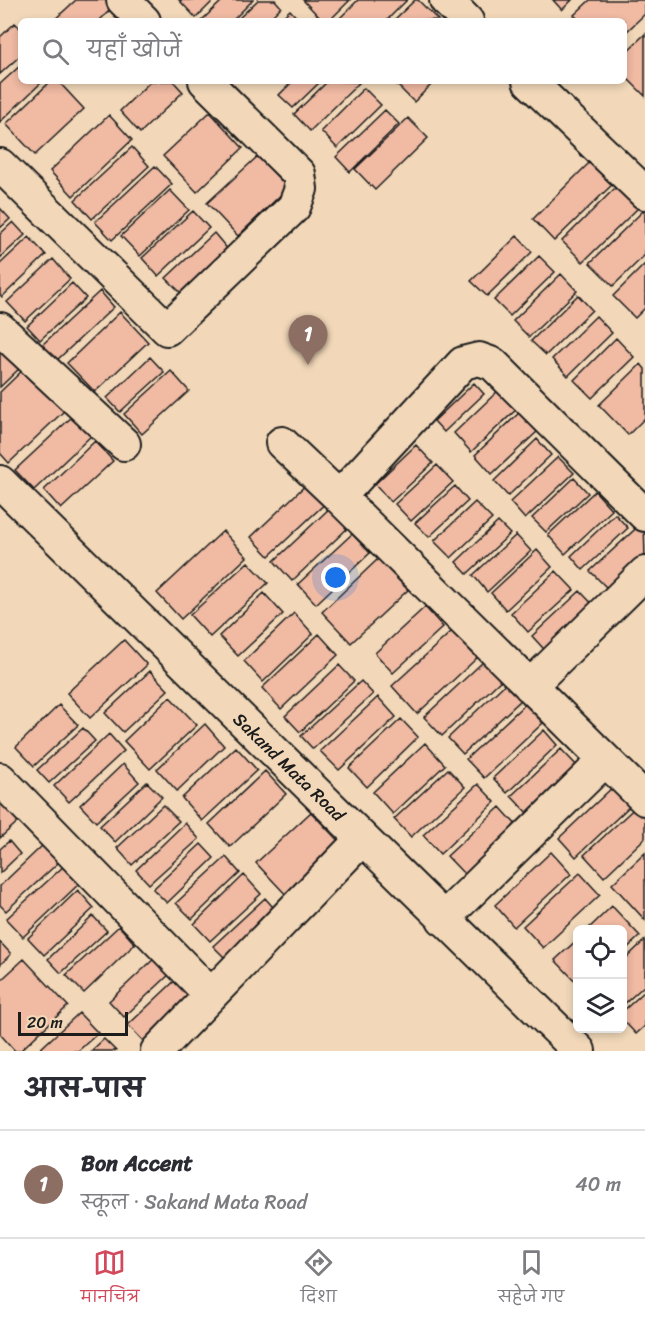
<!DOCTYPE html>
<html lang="hi">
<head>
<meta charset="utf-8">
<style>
	:root { --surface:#fff; --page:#f2f2f3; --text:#2b2b33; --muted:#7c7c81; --line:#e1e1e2; --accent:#d1495b }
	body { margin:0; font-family:Sriracha,"Playpen Sans Deva",sans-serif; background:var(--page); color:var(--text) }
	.controls { position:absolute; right:18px; bottom:18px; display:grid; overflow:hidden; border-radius:9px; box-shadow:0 3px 9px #0003 }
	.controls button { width:54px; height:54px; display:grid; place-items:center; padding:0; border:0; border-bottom:2px solid var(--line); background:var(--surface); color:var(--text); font:30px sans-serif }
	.scale { position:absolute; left:18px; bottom:15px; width:110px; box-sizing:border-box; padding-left:6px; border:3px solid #1c1c1c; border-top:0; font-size:16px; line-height:21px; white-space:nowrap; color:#1c1c1c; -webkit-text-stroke:4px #f2d8b9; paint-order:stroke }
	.you { position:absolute; left:336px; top:578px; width:21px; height:21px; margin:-15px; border:4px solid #fff; border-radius:50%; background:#1a73e8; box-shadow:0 0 0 9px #1a73e833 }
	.badge { display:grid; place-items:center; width:39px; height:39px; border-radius:50%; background:var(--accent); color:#fff; font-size:20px; font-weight:700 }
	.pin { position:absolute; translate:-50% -50px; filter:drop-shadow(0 2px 3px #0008) }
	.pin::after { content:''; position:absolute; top:32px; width:21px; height:18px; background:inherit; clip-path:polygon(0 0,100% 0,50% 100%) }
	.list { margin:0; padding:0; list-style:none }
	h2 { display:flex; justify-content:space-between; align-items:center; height:78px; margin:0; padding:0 24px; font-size:26px }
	h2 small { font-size:20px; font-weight:400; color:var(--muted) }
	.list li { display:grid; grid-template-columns:39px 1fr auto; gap:18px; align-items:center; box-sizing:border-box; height:108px; padding:0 24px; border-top:2px solid var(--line) }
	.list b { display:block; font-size:22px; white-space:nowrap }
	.list p { margin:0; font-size:20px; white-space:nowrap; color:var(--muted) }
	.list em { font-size:20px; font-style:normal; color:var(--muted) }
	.icon { flex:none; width:33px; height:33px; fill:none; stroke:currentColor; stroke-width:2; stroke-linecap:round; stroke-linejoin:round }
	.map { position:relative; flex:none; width:645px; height:1051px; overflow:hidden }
	.search { position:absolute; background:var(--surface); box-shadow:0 3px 9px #0003; left:18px; right:18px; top:18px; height:66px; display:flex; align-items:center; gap:15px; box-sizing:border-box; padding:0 21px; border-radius:9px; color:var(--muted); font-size:22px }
	.sheet { height:186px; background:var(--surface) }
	nav { display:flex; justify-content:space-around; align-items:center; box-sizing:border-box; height:84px; border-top:2px solid var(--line); background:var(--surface); font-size:16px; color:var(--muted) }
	nav a { display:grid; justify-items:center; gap:3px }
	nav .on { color:var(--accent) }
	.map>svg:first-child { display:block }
</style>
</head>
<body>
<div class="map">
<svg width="645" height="1051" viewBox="0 0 645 1051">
	<rect width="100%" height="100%" fill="#f2d8b9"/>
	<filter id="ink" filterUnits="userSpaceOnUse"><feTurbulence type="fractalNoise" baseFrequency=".0167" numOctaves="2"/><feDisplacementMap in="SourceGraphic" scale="12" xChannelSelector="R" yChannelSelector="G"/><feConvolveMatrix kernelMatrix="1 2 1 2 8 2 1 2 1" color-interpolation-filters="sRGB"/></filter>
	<g filter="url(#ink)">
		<path fill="#f0baa3" stroke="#1c1c1c" stroke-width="1.5" d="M 76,0 L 107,0 L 113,7 L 99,21 L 53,21 Z
			M 179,0 L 214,0 L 196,18 Z
			M 223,0 L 253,0 L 232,21 L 201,21 Z
			M 258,0 L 275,0 L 281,7 L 267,21 L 236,21 Z
			M 303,0 L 350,0 L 329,21 L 323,21 Z
			M 358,0 L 407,0 L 386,21 L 337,21 Z
			M 415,0 L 418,0 L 438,20 L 393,21 Z
			M 553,0 L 572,0 L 562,10 Z
			M 590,0 L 645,0 L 645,14 L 624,34 L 624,21 L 580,21 L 574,15 Z
			M 290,10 L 300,21 L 278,21 Z
			M 15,23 L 21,29 L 21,55 L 0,74 L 0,37 Z
			M 645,34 L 645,96 L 624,75 L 624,54 Z
			M 21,65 L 21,81 L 43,81 L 0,122 L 0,84 Z
			M 51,81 L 58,81 L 84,109 L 35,155 L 6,124 Z
			M 151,81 L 173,81 L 183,92 L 140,133 L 120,111 Z
			M 293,81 L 321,81 L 293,108 L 279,95 Z
			M 328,81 L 360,82 L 310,131 L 294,114 Z
			M 393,81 L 435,81 L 414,102 Z
			M 364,88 L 381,105 L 337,148 L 321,131 Z
			M 385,110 L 399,124 L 350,172 L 336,157 Z
			M 210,112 L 243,148 L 197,192 L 163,156 Z
			M 109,115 L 132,140 L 73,196 L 50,171 Z
			M 408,118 L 428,138 L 375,190 L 355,169 Z
			M 132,147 L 149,166 L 92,219 L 75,200 Z
			M 258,156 L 288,188 L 238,236 L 207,203 Z
			M 594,158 L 616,181 L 554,241 L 533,219 Z
			M 155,166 L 172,184 L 112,240 L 95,222 Z
			M 617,186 L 638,208 L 583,262 L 562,241 Z
			M 170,190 L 189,210 L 140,256 L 121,236 Z
			M 0,208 L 10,219 L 0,228 Z
			M 193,211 L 209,228 L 158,276 L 142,258 Z
			M 643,211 L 645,213 L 645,255 L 613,286 L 590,263 Z
			M 13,222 L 25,235 L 0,258 L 0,234 Z
			M 214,233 L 230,252 L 184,296 L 166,278 Z
			M 517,236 L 532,252 L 487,296 L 471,281 Z
			M 29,237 L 46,255 L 2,297 L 0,295 L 0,264 Z
			M 539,256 L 555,272 L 510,316 L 494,300 Z
			M 53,259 L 70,279 L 25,321 L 7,302 Z
			M 645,264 L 645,308 L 635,318 L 613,296 Z
			M 561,274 L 577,291 L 529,337 L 513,321 Z
			M 72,283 L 86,298 L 40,340 L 27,326 Z
			M 100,291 L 114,307 L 57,360 L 42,345 Z
			M 578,295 L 592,310 L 546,355 L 531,341 Z
			M 120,312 L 148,342 L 95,392 L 67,363 Z
			M 596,316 L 612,333 L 568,376 L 552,359 Z
			M 616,338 L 634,357 L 592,398 L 574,380 Z
			M 5,349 L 22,366 L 0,387 L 0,354 Z
			M 150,357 L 164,372 L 120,412 L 107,398 Z
			M 641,364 L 645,369 L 645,418 L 628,435 L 599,405 Z
			M 25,368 L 64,411 L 9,463 L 0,453 L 0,392 Z
			M 171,371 L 189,391 L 142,434 L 124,414 Z
			M 474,383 L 484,394 L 444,432 L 434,421 Z
			M 501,388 L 519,407 L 471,452 L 454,433 Z
			M 520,412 L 538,431 L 492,474 L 475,455 Z
			M 74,415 L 92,435 L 34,490 L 15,470 Z
			M 537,439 L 551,455 L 508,496 L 494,481 Z
			M 95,441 L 113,461 L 61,509 L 44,490 Z
			M 416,445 L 433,463 L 391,502 L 375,484 Z
			M 558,457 L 574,473 L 525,519 L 510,502 Z
			M 437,465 L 453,482 L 411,521 L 395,504 Z
			M 574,478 L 588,493 L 546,532 L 532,518 Z
			M 312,479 L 330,499 L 269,556 L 251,537 Z
			M 455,486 L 468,501 L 429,537 L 415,523 Z
			M 595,491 L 612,510 L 565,554 L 548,535 Z
			M 475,502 L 492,519 L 451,558 L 434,541 Z
			M 333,505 L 352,524 L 292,581 L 274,561 Z
			M 615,514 L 628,528 L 583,570 L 571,556 Z
			M 644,521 L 645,559 L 610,591 L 590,571 Z
			M 498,522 L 510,534 L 467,574 L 456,562 Z
			M 223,531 L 247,557 L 181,619 L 157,593 Z
			M 352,534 L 370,553 L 316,604 L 298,584 Z
			M 516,535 L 531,551 L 487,592 L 473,575 Z
			M 537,550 L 552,567 L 506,610 L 491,593 Z
			M 378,559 L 408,590 L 351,643 L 322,612 Z
			M 248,562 L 268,583 L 210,637 L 190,615 Z
			M 556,571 L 574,590 L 528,632 L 511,613 Z
			M 580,591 L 600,612 L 552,658 L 532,636 Z
			M 264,593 L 283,614 L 238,656 L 219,636 Z
			M 425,607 L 443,627 L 393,673 L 375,653 Z
			M 294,613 L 313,634 L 263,682 L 244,661 Z
			M 452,631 L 477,658 L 417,714 L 392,686 Z
			M 319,634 L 338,655 L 281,709 L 262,688 Z
			M 124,640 L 147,665 L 90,718 L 67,693 Z
			M 484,661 L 501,680 L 442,736 L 424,717 Z
			M 339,665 L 354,681 L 300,732 L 285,716 Z
			M 150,671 L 168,690 L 123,732 L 105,713 Z
			M 361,681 L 373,694 L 313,749 L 301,736 Z
			M 506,683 L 521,700 L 463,754 L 448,738 Z
			M 170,697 L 197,725 L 150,769 L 124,741 Z
			M 378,697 L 396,717 L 339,770 L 320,751 Z
			M 525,704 L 543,723 L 484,778 L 466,759 Z
			M 59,705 L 78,725 L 34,766 L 16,747 Z
			M 401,719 L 418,737 L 367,787 L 349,768 Z
			M 205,724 L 224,746 L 177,791 L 157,769 Z
			M 83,728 L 95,741 L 49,783 L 37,770 Z
			M 544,730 L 557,745 L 507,793 L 493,778 Z
			M 109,734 L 124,751 L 69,802 L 54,786 Z
			M 425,743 L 445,765 L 393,814 L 373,792 Z
			M 236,747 L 257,770 L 202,821 L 182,798 Z
			M 561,749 L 579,768 L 529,815 L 511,796 Z
			M 123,764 L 139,782 L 96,822 L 80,805 Z
			M 448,769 L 465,787 L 411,837 L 394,819 Z
			M 265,771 L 286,794 L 230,847 L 209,824 Z
			M 147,782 L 162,797 L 115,842 L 100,826 Z
			M 478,784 L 495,802 L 440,854 L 423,835 Z
			M 615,785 L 633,803 L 576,857 L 559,838 Z
			M 6,800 L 22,818 L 0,838 L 0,806 Z
			M 642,801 L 645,804 L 645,838 L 604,877 L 584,855 Z
			M 163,805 L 179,821 L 132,865 L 117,848 Z
			M 500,807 L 518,827 L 466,876 L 447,856 Z
			M 311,812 L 344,847 L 290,899 L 256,863 Z
			M 185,823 L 199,839 L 149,884 L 136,870 Z
			M 9,841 L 20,854 L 0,873 L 0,849 Z
			M 201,844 L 214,858 L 167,903 L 153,889 Z
			M 43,845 L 59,862 L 6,911 L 0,905 L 0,886 Z
			M 551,852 L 571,874 L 514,927 L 495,905 Z
			M 645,853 L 645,920 L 612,884 Z
			M 226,857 L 240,873 L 192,919 L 176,903 Z
			M 65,865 L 81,882 L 23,937 L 6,919 Z
			M 580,873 L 600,895 L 543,948 L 523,926 Z
			M 244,875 L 261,894 L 210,941 L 194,924 Z
			M 78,890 L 94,908 L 44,955 L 28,938 Z
			M 265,898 L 280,915 L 230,963 L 213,946 Z
			M 612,906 L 640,936 L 622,953 L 622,930 L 587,930 Z
			M 93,916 L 107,931 L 61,973 L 48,959 Z
			M 119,926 L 135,944 L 84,993 L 66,975 Z
			M 578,939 L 578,984 L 555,960 Z
			M 645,940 L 645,985 L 622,1006 L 622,962 Z
			M 0,942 L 11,954 L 0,965 Z
			M 156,957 L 171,973 L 124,1017 L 109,1001 Z
			M 24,959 L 68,1006 L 20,1051 L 15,1051 L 0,1034 L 0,981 Z
			M 183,973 L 202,993 L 147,1045 L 128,1025 Z
			M 645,991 L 645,1026 L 636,1034 L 622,1019 L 622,1012 Z
			M 79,1013 L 98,1033 L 78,1051 L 38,1051 Z
			M 104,1039 L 116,1051 L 91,1051 Z"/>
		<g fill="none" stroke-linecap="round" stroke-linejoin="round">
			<g stroke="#1c1c1c" stroke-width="36">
				<path id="minor" d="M 123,0 L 144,21
					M 446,0 L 467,21
					M 529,81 L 645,193
					M 0,165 L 167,329 L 294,207 L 301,189 L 299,174 L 205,81
					M 0,329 L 124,444
					M 282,443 L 339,497
					M 0,482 L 579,1051
					M 645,515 L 493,364 L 479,359 L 463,363 L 339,497 L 645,799
					M 530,686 L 645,573
					M 0,779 L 211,995
					M 443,919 L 605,760
					M 157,1051 L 362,839"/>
			</g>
			<use href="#minor" stroke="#f2d8b9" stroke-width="32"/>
		</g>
	</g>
	<g text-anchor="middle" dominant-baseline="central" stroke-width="6" stroke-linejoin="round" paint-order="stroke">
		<g font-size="18" fill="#1c1c1c" stroke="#f2d8b9">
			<text transform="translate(289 767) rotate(44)">Sakand Mata Road</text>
		</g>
	</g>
</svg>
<div class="controls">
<button><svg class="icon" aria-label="locate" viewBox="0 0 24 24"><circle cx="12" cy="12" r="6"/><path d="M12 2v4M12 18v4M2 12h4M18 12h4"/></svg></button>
<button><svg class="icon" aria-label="layers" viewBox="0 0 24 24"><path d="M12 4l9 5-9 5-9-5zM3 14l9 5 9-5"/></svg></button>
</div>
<div class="scale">20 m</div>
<div class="you"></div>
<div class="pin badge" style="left:308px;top:365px;background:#8d6e63">1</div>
<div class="search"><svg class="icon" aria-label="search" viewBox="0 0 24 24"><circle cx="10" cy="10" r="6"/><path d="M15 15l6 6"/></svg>यहाँ खोजें</div>
</div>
<section class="sheet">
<h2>आस-पास<small></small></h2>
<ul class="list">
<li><span class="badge" style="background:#8d6e63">1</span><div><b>Bon Accent</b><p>स्कूल · Sakand Mata Road</p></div><em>40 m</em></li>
</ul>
</section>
<nav>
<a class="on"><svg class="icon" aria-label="map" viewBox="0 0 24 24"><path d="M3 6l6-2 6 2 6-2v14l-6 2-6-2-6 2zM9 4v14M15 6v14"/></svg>मानचित्र</a>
<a><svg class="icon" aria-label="directions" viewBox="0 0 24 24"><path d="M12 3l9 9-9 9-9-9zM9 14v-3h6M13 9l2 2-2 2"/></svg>दिशा</a>
<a><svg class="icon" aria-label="saved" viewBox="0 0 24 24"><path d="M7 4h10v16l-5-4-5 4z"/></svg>सहेजे गए</a>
</nav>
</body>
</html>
